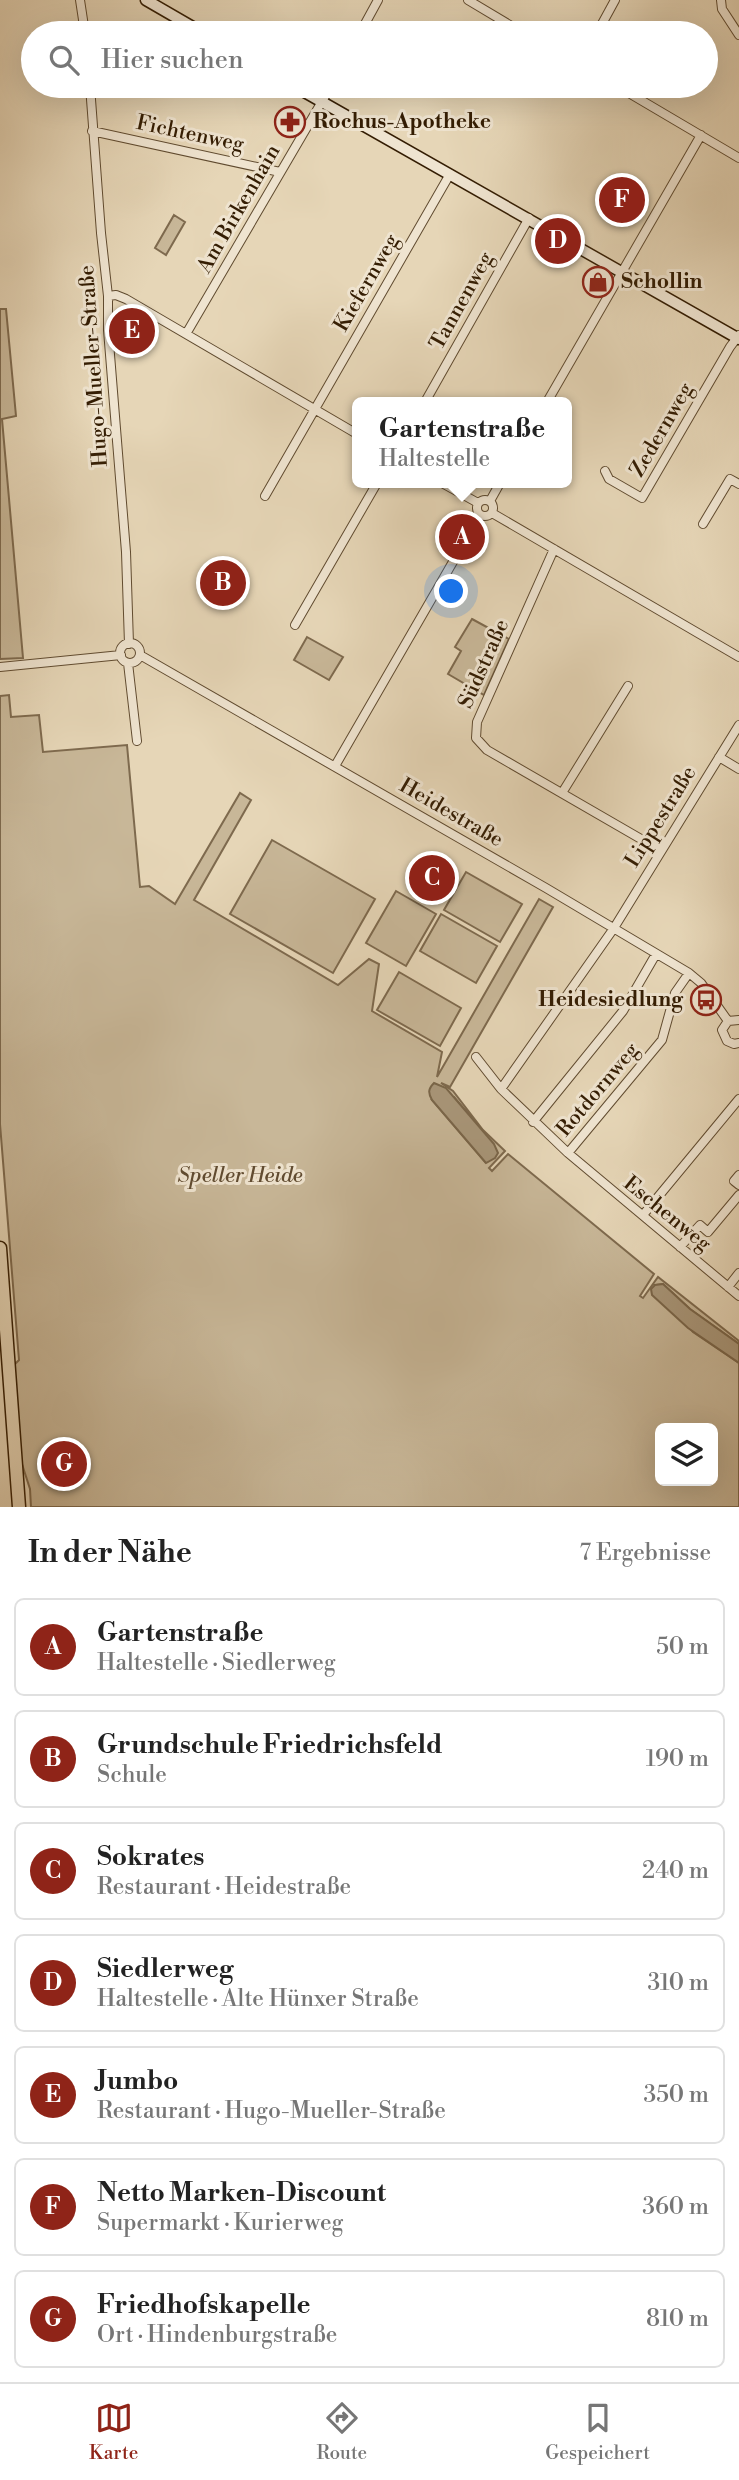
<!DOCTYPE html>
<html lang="de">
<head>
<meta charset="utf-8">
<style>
	:root { --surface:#fff; --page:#f6f6f6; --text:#222; --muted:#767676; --line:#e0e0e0; --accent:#8f2418 }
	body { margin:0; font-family:"Libre Bodoni",serif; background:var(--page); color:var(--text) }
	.controls { position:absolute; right:21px; bottom:21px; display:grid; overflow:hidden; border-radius:10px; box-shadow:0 7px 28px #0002 }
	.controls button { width:63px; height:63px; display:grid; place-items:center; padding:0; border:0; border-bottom:2px solid var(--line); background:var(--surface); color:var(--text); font:35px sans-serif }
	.you { position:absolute; left:452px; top:592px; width:24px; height:24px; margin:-18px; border:5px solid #fff; border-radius:50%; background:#1a73e8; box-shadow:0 0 0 10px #1a73e833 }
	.badge { display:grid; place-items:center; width:46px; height:46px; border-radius:50%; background:var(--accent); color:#fff; font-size:23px; font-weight:700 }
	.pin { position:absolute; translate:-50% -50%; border:4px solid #fff; box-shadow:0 2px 7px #0006 }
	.popup { position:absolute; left:352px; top:397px; width:220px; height:91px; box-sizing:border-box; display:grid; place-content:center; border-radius:10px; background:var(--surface); filter:drop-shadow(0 2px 5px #0005); font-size:23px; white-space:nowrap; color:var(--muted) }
	.popup b { font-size:26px; color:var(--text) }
	.popup::after { content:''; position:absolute; left:50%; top:100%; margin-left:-14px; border:14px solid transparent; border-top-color:var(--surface) }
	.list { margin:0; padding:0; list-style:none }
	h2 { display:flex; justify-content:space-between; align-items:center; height:91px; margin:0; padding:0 28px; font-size:30px }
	h2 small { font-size:23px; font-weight:400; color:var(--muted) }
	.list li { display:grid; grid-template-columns:46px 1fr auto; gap:21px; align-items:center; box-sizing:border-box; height:98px; margin:0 14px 14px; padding:0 14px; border:2px solid var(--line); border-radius:10px }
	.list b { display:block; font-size:26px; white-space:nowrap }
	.list p { margin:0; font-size:23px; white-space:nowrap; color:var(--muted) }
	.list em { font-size:23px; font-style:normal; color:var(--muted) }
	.icon { flex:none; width:38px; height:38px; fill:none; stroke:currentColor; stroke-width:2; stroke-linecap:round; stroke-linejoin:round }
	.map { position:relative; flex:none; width:739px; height:1507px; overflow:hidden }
	.search { position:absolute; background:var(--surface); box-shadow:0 7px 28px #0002; left:21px; right:21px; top:21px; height:77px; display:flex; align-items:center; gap:18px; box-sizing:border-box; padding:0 24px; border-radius:38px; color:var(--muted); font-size:26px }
	.sheet { height:875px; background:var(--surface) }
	nav { display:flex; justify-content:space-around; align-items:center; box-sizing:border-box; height:98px; border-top:2px solid var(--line); background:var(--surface); font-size:19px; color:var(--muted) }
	nav a { display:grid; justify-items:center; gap:4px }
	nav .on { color:var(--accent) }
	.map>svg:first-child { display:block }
</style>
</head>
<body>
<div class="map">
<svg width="739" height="1507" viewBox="0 0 739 1507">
	<rect width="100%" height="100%" fill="#e6d6b7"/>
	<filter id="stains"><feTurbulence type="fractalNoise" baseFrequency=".00286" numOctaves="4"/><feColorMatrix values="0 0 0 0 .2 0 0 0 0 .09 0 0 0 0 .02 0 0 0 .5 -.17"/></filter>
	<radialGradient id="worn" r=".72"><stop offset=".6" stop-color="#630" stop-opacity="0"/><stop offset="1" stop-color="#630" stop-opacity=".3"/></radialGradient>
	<path fill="#c8b798" stroke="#7e6a4e" stroke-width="2" fill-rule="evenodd" d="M 174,215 L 185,222 L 166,255 L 155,248 Z
		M 0,309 L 6,309 L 16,416 L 2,419 L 23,658 L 0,659 Z
		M 472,619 L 509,639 L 484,695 L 448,674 L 461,651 L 455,647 Z
		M 307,637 L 343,657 L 329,680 L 294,660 Z
		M 9,695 L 11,717 L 39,715 L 43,752 L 127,745 L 140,887 L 149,886 L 175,904 L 240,793 L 251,800 L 194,900 L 338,985 L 369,959 L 379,964 L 372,1011 L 442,1052 L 437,1077 L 539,899 L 553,907 L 450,1087 L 441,1083 L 453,1091 L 483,1130 L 505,1151 L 489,1168 L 492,1171 L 508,1154 L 654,1274 L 640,1296 L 643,1298 L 658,1277 L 739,1341 L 739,1344 L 690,1309 L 663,1284 L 655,1285 L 693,1332 L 739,1363 L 739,1507 L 31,1507 L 30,1489 L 21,1461 L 14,1365 L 19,1360 L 0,1124 L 0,696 ZM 454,1097 L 476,1123 L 486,1163 L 432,1100 ZM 660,1428 L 713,1428 L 713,1481 L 660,1481 Z
		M 272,840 L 375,899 L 333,973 L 230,914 Z
		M 466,872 L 522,904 L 500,942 L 444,910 Z
		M 396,891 L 436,914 L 406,966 L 366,943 Z
		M 441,914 L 497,946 L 476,983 L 420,951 Z
		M 399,972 L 461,1008 L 440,1046 L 377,1010 Z"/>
	<path fill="#a9977a" stroke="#7a664a" stroke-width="2" d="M 434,1083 L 446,1088 L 494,1144 L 498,1153 L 495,1158 L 486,1163 L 432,1100 C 428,1093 428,1089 434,1083 Z
		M 663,1284 L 690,1309 L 739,1344 L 739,1363 L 688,1328 L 652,1295 L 651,1289 L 655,1285 Z"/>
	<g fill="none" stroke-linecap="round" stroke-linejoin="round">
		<g stroke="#604b30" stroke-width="10">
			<path id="street" d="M 80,0 L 85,33
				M 468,0 L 523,33
				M 721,0 L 722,9 L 739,35
				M 360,33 L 378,0
				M 597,33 L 615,0
				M 90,86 L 101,233 L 108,296 L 108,330 L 126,552 L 129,644
				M 617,86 L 739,158
				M 92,131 L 280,172
				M 108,296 L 116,295 L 126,299 L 357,434
				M 186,334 L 331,86
				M 425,402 L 529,218
				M 547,402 L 701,135
				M 605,471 L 609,479 L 642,498 L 730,347 L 739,335
				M 442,483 L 478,503
				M 265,496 L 450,174
				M477 508a8 8 0 1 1 16 0a8 8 0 1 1-16 0Z
				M 490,501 L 500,483
				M 492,513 L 739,657
				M 703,524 L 730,479 L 739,484
				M 554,549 L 477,722 L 476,738 L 487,750 L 660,850
				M 295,625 L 377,483
				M120 653a10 10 0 1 1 20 0a10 10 0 1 1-20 0Z
				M 140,655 L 546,888 L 689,973 L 701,983 L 728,1021
				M 128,663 L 137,741
				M 0,667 L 121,655
				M 719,757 L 739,769
				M 335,766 L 480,515
				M 562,793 L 628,686
				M 689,973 L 675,993 L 662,1040 L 568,1153 L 501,1089 L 614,928 L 739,725
				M 739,1020 L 728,1021 L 722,1030 L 727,1041 L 734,1044 L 739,1043
				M 476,1057 L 501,1089
				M 533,1122 L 623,1011 L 656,954
				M 568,1153 L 739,1296
				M 739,1175 L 734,1181 L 739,1185
				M 643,1215 L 739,1099
				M 680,1247 L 700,1225 L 708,1232 L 739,1195
				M 728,1287 L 739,1273"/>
		</g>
		<g stroke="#341d03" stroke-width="13">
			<path id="secondary" d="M 146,0 L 203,33
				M 294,86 L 739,339"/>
		</g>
		<g stroke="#341d03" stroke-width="15">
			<path id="primary" d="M 0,1248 L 19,1507"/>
		</g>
		<use href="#street" stroke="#efe4d0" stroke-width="8"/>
		<use href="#secondary" stroke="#efe4d0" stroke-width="10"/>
		<use href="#primary" stroke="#e6d6b7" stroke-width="12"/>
	</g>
	<defs>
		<g id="pharmacy-ring" transform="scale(1.575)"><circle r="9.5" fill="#efe4d0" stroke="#8f2418" stroke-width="1.5"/><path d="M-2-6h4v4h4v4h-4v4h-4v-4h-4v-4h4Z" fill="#8f2418"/></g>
		<g id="shop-ring" transform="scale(1.575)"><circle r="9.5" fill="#efe4d0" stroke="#8f2418" stroke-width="1.5"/><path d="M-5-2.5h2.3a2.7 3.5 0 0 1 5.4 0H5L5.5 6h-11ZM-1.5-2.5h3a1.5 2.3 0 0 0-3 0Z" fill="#8f2418"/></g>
		<g id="bus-ring" transform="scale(1.575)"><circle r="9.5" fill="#efe4d0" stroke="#8f2418" stroke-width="1.5"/><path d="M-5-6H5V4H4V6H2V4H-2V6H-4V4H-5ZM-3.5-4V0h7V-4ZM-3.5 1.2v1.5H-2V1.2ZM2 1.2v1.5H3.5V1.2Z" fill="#8f2418"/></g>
	</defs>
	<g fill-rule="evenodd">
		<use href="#pharmacy-ring" x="290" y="122"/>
		<use href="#shop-ring" x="598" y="282"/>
		<use href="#bus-ring" x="706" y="1000"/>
	</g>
	<g text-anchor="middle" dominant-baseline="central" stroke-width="6" stroke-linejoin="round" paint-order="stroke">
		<g font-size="21" font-weight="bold" fill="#341d03" stroke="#efe4d0" text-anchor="start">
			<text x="313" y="122">Rochus-Apotheke</text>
			<text x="621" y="282">Schollin</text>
			<text x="683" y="1000" text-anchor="end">Heidesiedlung</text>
		</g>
		<g font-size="21" fill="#341d03" stroke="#efe4d0">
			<text transform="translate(190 134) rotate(12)">Fichtenweg</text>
			<text transform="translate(239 209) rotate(-60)">Am Birkenhain</text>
			<text transform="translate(367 283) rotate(-60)">Kiefernweg</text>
			<text transform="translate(462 301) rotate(-61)">Tannenweg</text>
			<text transform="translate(94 366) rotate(-94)">Hugo-Mueller-Straße</text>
			<text transform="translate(662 430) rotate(-60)">Zedernweg</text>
			<text transform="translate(484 664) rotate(-66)">Südstraße</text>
			<text transform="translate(451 813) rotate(30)">Heidestraße</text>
			<text transform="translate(661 817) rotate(-58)">Lippestraße</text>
			<text transform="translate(598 1090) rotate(-50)">Rotdornweg</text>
			<text transform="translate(667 1214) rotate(39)">Eschenweg</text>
		</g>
		<g font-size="21" font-style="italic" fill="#604b30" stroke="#efe4d0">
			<text x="240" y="1176">Speller Heide</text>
		</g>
	</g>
	<rect width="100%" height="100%" filter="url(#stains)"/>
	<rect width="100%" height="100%" fill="url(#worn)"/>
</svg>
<div class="controls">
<button><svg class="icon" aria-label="layers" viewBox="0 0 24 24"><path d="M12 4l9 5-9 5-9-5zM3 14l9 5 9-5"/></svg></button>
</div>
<div class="you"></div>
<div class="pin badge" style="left:462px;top:537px">A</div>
<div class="popup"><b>Gartenstraße</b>Haltestelle</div>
<div class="pin badge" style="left:223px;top:583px">B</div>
<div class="pin badge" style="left:432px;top:878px">C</div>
<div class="pin badge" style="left:558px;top:241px">D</div>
<div class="pin badge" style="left:132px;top:331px">E</div>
<div class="pin badge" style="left:622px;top:200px">F</div>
<div class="pin badge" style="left:64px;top:1464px">G</div>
<div class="search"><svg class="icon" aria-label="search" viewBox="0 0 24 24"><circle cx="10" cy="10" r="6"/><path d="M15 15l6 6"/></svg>Hier suchen</div>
</div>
<section class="sheet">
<h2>In der Nähe<small>7 Ergebnisse</small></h2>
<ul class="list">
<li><span class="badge">A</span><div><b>Gartenstraße</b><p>Haltestelle · Siedlerweg</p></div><em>50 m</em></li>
<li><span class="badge">B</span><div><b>Grundschule Friedrichsfeld</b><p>Schule</p></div><em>190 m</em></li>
<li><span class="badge">C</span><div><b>Sokrates</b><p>Restaurant · Heidestraße</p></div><em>240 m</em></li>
<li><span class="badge">D</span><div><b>Siedlerweg</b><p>Haltestelle · Alte Hünxer Straße</p></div><em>310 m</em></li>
<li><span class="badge">E</span><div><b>Jumbo</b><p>Restaurant · Hugo-Mueller-Straße</p></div><em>350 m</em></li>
<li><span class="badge">F</span><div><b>Netto Marken-Discount</b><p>Supermarkt · Kurierweg</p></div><em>360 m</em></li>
<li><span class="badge">G</span><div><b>Friedhofskapelle</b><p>Ort · Hindenburgstraße</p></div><em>810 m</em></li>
</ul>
</section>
<nav>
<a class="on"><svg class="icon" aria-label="map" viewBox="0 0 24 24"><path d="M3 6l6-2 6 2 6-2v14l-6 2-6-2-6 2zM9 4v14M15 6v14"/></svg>Karte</a>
<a><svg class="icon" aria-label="directions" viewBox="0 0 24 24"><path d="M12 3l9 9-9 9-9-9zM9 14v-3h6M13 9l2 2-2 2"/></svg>Route</a>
<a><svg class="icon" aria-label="saved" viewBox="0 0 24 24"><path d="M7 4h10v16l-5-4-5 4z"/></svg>Gespeichert</a>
</nav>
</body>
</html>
